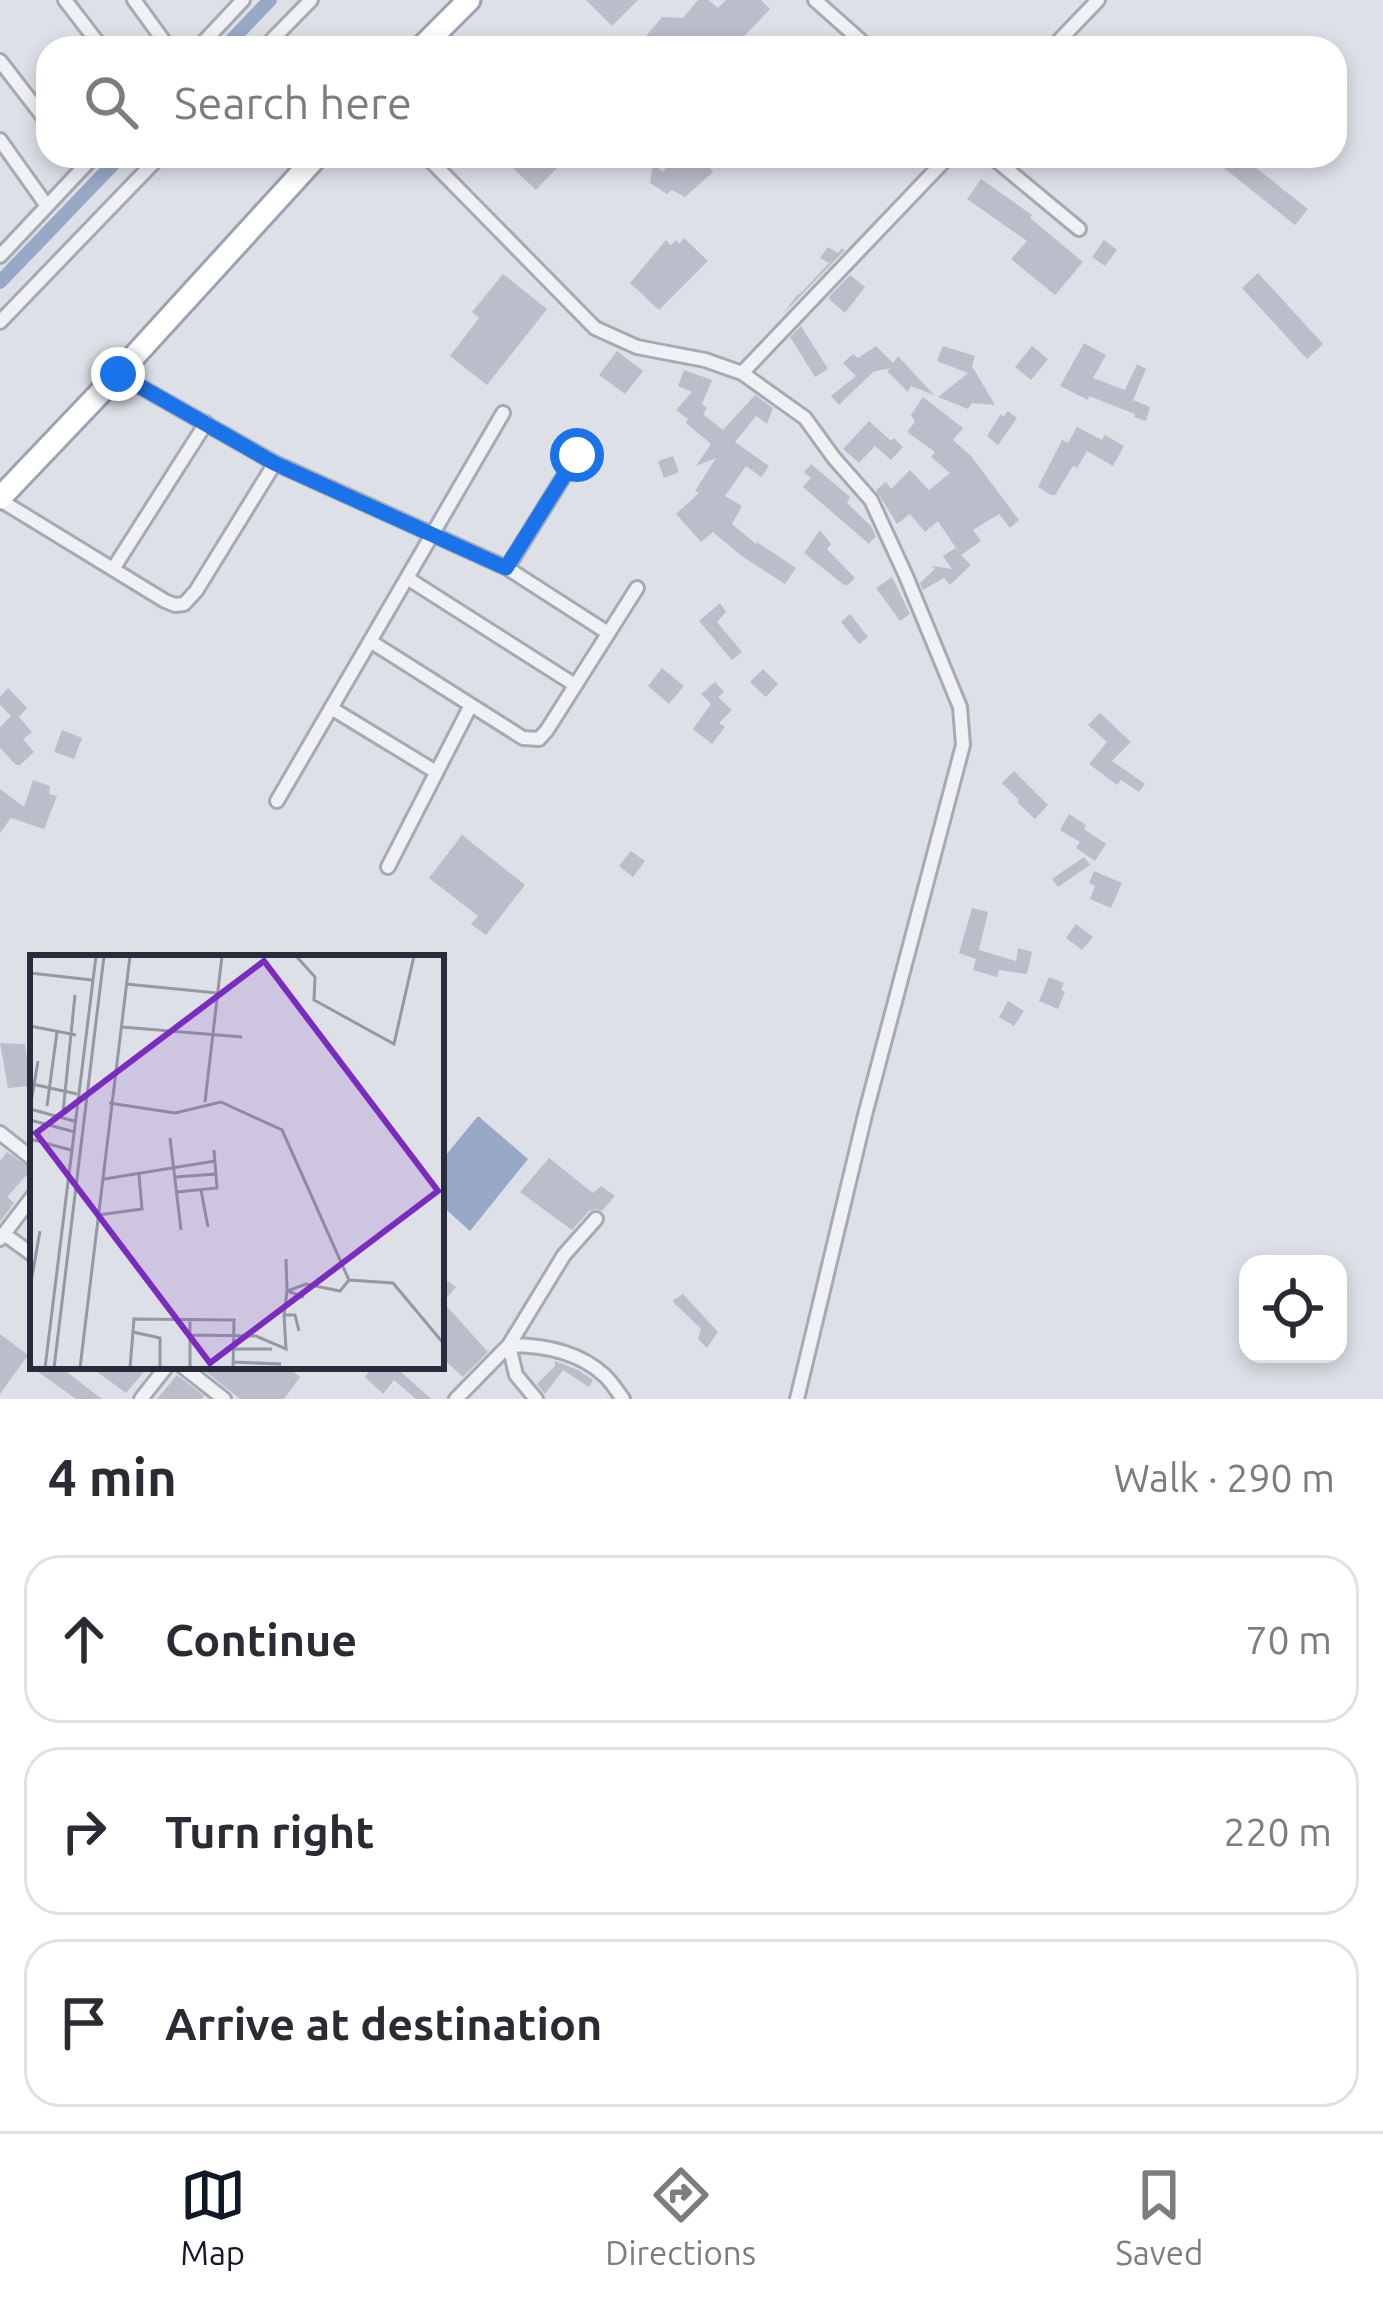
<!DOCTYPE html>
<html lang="en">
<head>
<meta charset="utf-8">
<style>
	:root { --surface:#fff; --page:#f2f2f3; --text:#2b2b33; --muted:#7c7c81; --line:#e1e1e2; --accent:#111827 }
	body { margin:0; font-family:Ubuntu,sans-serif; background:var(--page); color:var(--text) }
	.controls { position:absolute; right:36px; bottom:36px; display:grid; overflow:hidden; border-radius:24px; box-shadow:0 6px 18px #0003 }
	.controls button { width:108px; height:108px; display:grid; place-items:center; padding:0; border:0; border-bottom:3px solid var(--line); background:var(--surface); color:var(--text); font:60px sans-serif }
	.stop { position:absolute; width:36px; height:36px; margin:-27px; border:9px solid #1a73e8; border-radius:50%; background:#fff }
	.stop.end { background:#1a73e8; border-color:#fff; box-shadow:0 3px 12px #0008 }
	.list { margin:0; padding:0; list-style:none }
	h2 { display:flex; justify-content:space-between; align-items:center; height:156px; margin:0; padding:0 48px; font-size:51px }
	h2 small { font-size:39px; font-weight:400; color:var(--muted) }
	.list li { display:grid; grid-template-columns:78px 1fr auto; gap:36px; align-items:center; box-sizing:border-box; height:168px; margin:0 24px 24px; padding:0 24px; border:3px solid var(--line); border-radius:36px }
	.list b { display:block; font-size:45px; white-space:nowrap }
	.list em { font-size:39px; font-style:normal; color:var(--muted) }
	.icon { flex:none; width:66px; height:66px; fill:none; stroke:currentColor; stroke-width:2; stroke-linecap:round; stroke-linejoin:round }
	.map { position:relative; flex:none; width:1383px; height:1399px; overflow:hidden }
	.search { position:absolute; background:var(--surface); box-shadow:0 6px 18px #0003; left:36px; right:36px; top:36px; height:132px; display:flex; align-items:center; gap:30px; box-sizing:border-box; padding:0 42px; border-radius:36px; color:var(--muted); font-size:45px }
	.sheet { height:732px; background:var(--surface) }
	nav { display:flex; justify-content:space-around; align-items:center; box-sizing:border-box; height:168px; border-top:3px solid var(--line); background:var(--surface); font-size:33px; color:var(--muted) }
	nav a { display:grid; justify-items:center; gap:6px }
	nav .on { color:var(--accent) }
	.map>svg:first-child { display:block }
</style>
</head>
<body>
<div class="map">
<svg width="1383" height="1399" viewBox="0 0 1383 1399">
	<rect width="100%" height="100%" fill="#dde0e7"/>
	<path fill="#98a8c7" d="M 478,1116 L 528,1159 L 470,1231 L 441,1205 L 441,1161 Z"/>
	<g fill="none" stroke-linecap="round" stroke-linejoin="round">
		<path stroke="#98a8c7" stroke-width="14" d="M 224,48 L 270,0
			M 0,282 L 121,156"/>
	</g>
	<path fill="#bbbeca" d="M 586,0 L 638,0 L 612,26 Z
		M 698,0 L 708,0 L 718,8 L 726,0 L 761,0 L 770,9 L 733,48 L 636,48 L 662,17 L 683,18 Z
		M 500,156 L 568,156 L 536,190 Z
		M 688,156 L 701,156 L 713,172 L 685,197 L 672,190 L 667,194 L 650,183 L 653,164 L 663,172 L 670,163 L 675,168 Z
		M 1225,156 L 1241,156 L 1308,209 L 1295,225 L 1219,164 Z
		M 981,179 L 1032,215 L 1030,218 L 1083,262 L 1055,295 L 1011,259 L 1027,241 L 967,199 Z
		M 684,238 L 708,261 L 659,310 L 630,283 L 666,240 L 671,245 L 676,240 L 679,244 Z
		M 1104,240 L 1117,250 L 1105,266 L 1092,257 Z
		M 828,247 L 838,253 L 842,248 L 845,250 L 782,315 L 798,294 L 799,295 L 829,263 L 820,258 Z
		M 1258,273 L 1323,344 L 1307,359 L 1242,288 Z
		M 503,274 L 547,309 L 487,385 L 450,356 L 479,318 L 472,312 Z
		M 850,275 L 865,287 L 845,313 L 828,298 Z
		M 801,326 L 828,369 L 815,377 L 790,337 Z
		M 1084,343 L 1106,355 L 1093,378 L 1125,390 L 1137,364 L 1146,369 L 1133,400 L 1150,407 L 1146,421 L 1134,417 L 1135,414 L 1089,396 L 1088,400 L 1060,386 Z
		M 876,346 L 893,363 L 898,356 L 934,395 L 911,386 L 908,392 L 887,371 L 890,368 L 873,372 L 839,405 L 831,396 L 856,376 L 843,363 L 853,354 L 858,358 Z
		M 943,346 L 975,356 L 972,366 L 995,405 L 972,403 L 968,409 L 938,397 L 968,373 L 937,361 Z
		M 1032,346 L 1048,359 L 1031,380 L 1015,367 Z
		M 617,351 L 643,371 L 625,394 L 599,375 Z
		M 684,370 L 712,380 L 702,404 L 707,408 L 703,414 L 723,430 L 755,395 L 773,408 L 767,424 L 756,416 L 735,442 L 769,466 L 761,477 L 746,466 L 725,496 L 742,506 L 732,524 L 756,544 L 757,542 L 796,568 L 785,584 L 743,557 L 713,532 L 701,542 L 676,514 L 699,493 L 695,491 L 716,458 L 696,466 L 711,444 L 686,423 L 688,419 L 676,410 L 692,392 L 678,386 Z
		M 923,397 L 963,428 L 953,440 L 971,456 L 1019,520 L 1010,528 L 999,514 L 973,530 L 981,541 L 961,555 L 971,565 L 950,585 L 944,578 L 923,590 L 920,583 L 935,569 L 932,566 L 952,569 L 943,556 L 955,548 L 960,554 L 938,521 L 925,532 L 910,514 L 897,524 L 876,490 L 886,482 L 891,489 L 910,470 L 929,490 L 950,473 L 931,457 L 935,452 L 907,432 L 915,422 L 911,415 Z
		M 1008,411 L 1017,418 L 998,445 L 987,436 L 1001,414 L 1003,417 Z
		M 869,421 L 891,441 L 894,438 L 903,447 L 891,460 L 875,446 L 859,463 L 843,449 Z
		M 1077,427 L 1102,440 L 1105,435 L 1124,446 L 1113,466 L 1087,451 L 1077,468 L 1073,466 L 1055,495 L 1051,495 L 1038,487 L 1062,440 L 1068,443 Z
		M 673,456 L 679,472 L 664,478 L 658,461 Z
		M 811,464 L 850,497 L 847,503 L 871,526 L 876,536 L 869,544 L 803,487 L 811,478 L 804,472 Z
		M 820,530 L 831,544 L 827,549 L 855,578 L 848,585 L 844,585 L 804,553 Z
		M 892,577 L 910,614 L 900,621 L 876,588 Z
		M 720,603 L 726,612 L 717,622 L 742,652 L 732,660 L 699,621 Z
		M 850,614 L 868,637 L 859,644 L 841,622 Z
		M 662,668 L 684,686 L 669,704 L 648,686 Z
		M 763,669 L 778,684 L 766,697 L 750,682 Z
		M 715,682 L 724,692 L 718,697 L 732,710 L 719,723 L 725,727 L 712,744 L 693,729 L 711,704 L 701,694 Z
		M 8,688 L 27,708 L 19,717 L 32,732 L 23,739 L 34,752 L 20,765 L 16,765 L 0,748 L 0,727 L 11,716 L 0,705 L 0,697 Z
		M 1100,713 L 1131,742 L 1112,761 L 1145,784 L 1139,792 L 1121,780 L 1117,785 L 1089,764 L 1107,742 L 1088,725 Z
		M 62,730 L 82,738 L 74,759 L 54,752 Z
		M 1014,771 L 1048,805 L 1035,819 L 1017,802 L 1019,800 L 1002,783 Z
		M 33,780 L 50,786 L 49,794 L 57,796 L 44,829 L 11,818 L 0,833 L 0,789 L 24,807 Z
		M 1069,814 L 1086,825 L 1084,829 L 1106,844 L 1095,861 L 1076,848 L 1080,842 L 1060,830 Z
		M 462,835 L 525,885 L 486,935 L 471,924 L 478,916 L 429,878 Z
		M 631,851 L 645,861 L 633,877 L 619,866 Z
		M 1084,857 L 1090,865 L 1058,887 L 1052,879 Z
		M 1094,871 L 1122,883 L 1111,908 L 1090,899 L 1095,886 L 1089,883 Z
		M 972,908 L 988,912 L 979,950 L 1016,961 L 1018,948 L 1032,952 L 1027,974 L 999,970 L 997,977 L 973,970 L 976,959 L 959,953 Z
		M 1076,924 L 1093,937 L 1082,950 L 1066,938 Z
		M 1049,977 L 1064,983 L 1061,990 L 1065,992 L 1058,1009 L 1039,1001 Z
		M 1008,1001 L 1024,1011 L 1014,1026 L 999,1017 Z
		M 0,1043 L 25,1044 L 30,1086 L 8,1088 Z
		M 7,1152 L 32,1169 L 7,1197 L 14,1203 L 0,1222 L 0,1161 Z
		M 549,1158 L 593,1193 L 601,1186 L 615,1196 L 602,1211 L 597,1209 L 589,1211 L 572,1230 L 520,1192 Z
		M 448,1281 L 456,1287 L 443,1302 L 488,1352 L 463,1377 L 441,1357 L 441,1290 Z
		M 683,1294 L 718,1332 L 707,1348 L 698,1339 L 701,1329 L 672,1301 Z
		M 0,1334 L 28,1355 L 0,1394 Z
		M 555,1361 L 578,1370 L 593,1380 L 589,1387 L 563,1370 L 545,1394 L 537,1384 L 555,1366 Z
		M 30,1366 L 59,1366 L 102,1399 L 76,1399 Z
		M 89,1366 L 149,1366 L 126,1393 Z
		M 199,1366 L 287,1366 L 300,1377 L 284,1399 L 240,1399 Z
		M 373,1366 L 404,1366 L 400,1371 L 431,1399 L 416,1399 L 394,1380 L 383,1394 L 365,1377 Z
		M 177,1375 L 204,1396 L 201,1399 L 157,1399 Z"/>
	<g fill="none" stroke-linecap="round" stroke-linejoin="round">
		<g stroke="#a6aab4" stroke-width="18">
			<path id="street" d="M 65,0 L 102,48
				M 134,0 L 169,48
				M 815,0 L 869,48
				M 198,48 L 243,0
				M 264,48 L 311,0
				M 1052,48 L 1098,0
				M 0,61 L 48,123
				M 0,140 L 47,206
				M 426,156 L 595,328 L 637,347 L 705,360 L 742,373 L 805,418 L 834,458 L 871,500 L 906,576 L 960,707 L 963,745 L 865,1115 L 797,1399
				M 991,156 L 1079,229
				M 0,256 L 94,156
				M 0,322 L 160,156
				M 742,373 L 949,156
				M 118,374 L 275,463 L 507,568 L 608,633
				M 0,500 L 165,601 L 175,605 L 184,604 L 196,591 L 275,463
				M 507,568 L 577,455
				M 113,569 L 206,423
				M 407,578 L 575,685
				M 370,641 L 523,738 L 539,739 L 547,730 L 637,588
				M 331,708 L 436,772
				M 277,801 L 503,413
				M 388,867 L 471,705
				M 0,1133 L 33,1159
				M 4,1234 L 33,1255
				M 0,1239 L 33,1196
				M 182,1366 L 224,1399
				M 141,1399 L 167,1366
				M 456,1399 L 509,1345 C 542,1345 579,1352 604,1375 C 611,1381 617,1391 623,1399
				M 536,1399 L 516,1375 L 509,1345 L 564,1255 L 596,1219"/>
		</g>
		<g stroke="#9da2b3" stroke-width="27">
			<path id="primary" d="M 421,48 L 469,0
				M 0,498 L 118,374 L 317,156"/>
		</g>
		<use href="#street" stroke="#f0f1f5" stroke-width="12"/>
		<use href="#primary" stroke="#fff" stroke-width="21"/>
	</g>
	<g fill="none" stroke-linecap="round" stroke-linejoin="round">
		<path stroke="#1a73e8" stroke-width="15" d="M 118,374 L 274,463 L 506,568 L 577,455"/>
	</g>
	<g transform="translate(30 955)">
		<rect width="414" height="414" fill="#dde0e7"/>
		<path fill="none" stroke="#9498a3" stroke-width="3" d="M 266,1 L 285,22 L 284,45 L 364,89 L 384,1M 0,18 L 62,25M 96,29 L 187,38M 0,71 L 46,80M 92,72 L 212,82M 2,129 L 47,139M 175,147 L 192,1M 79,148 L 145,158 L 191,147 L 252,175 L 319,325 L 363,328 L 414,389M 17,151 L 27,77M 0,154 L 8,106M 0,154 L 44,166M 33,157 L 45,40M 0,165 L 45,177M 140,183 L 151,275M 0,184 L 41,195M 145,222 L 186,219M 74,224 L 185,206M 171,235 L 178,272M 147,237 L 187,233 L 184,195M 68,260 L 112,254 L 109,220M 256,304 L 257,336 L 274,342M 0,333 L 10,276M 269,376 L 265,360 L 254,360 L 257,336 L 276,329 L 310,336 L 319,325M 103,377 L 130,383 L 130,413M 160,380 L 226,381 L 256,394 L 254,360M 203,394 L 242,394M 203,407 L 251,409M 15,413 L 66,1M 24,413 L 74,1M 50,413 L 100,1M 100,413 L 104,364 L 204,365 L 203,413M 160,413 L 160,364"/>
		<path fill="#7b2cbf" fill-opacity="0.15" stroke="#7b2cbf" stroke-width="6" d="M 234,6 L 408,236 L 180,408 L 6,178 Z"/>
		<rect width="414" height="414" fill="none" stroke="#272c3d" stroke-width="6"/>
	</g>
</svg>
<div class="controls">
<button><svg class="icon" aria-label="locate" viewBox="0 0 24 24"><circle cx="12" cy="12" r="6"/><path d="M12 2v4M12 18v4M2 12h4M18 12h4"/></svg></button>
</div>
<div class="stop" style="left:577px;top:455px"></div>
<div class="stop end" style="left:118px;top:374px"></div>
<div class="search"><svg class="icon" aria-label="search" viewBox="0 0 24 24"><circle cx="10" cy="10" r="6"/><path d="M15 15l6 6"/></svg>Search here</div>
</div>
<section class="sheet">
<h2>4 min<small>Walk · 290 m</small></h2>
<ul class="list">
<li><svg class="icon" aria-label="ahead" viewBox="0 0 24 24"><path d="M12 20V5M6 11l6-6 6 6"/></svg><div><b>Continue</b></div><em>70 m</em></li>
<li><svg class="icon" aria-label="right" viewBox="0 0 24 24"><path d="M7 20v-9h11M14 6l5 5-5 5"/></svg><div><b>Turn right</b></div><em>220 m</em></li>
<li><svg class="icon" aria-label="arrive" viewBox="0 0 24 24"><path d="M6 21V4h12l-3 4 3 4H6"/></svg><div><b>Arrive at destination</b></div></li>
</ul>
</section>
<nav>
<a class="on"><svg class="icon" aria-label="map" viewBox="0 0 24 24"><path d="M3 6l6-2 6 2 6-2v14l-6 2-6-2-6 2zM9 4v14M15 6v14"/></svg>Map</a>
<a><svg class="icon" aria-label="directions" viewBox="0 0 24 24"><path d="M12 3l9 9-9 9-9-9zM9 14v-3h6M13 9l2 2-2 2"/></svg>Directions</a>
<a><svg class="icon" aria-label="saved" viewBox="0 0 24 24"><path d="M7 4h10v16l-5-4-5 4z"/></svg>Saved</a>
</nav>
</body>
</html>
